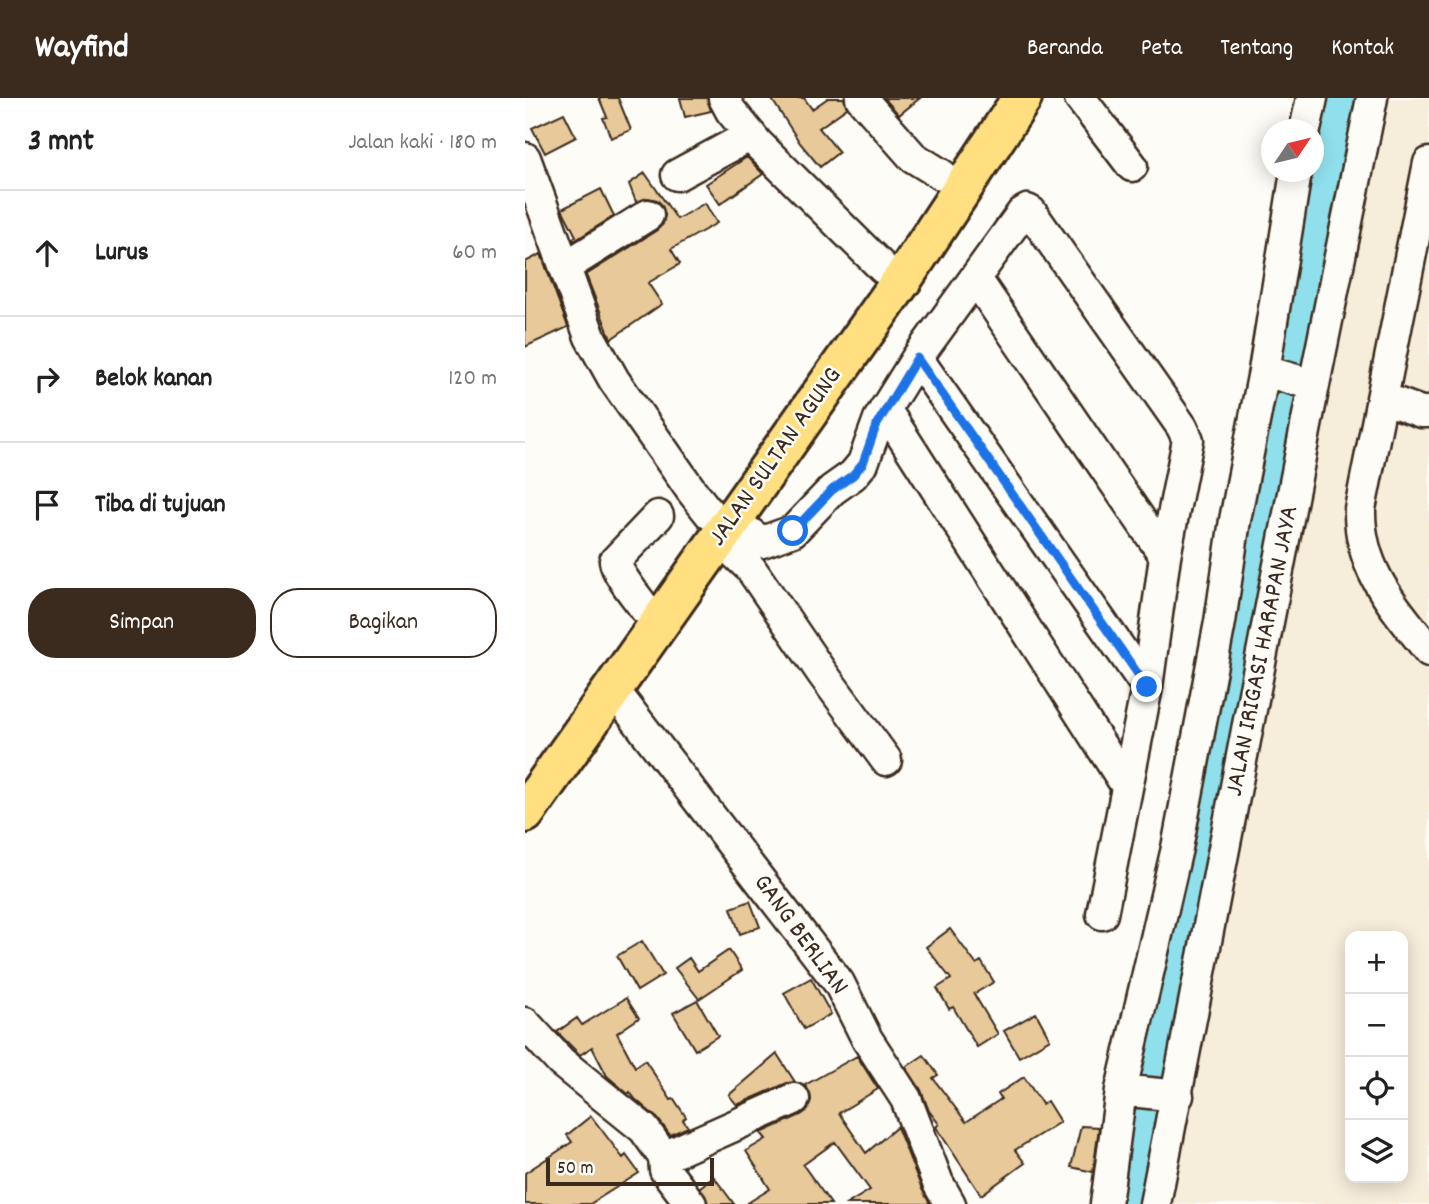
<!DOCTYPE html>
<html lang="id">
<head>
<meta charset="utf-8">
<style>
	:root { --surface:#fff; --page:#f6f6f6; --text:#222; --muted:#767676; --line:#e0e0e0; --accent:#3b2a1e }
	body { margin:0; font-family:Dekko,sans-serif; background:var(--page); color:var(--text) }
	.controls { position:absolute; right:21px; bottom:21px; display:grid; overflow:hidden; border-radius:14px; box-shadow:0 4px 18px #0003 }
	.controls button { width:63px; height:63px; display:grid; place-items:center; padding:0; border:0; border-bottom:2px solid var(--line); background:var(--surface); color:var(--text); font:35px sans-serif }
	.compass { position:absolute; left:736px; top:21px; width:63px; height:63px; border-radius:50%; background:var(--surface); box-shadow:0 4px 18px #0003; rotate:55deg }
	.scale { position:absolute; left:21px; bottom:18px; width:168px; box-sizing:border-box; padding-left:7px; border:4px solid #3b2a1e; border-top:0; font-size:19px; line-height:24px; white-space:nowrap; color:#3b2a1e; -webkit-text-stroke:5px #fdfcf7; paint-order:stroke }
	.stop { position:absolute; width:21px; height:21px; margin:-16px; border:5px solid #1a73e8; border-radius:50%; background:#fff }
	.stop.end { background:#1a73e8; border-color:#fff; box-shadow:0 2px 7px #0008 }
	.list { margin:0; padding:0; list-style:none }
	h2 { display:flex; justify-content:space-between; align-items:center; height:91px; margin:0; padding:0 28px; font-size:30px }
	h2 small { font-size:23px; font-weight:400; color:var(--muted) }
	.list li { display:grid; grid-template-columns:46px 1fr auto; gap:21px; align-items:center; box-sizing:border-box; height:126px; padding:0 28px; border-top:2px solid var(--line) }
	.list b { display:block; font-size:26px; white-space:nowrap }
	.list em { font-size:23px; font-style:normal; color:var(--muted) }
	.actions { display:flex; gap:14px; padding:21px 28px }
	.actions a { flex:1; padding:16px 0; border:2px solid var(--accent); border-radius:28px; text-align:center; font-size:24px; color:var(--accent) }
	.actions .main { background:var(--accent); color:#fff }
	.icon { flex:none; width:38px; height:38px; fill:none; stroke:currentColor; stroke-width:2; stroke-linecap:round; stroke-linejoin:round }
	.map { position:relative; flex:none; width:904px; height:1106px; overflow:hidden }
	header { display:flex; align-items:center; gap:42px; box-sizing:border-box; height:98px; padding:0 35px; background:var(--accent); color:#fff }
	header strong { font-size:33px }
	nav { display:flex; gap:38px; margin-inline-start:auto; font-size:24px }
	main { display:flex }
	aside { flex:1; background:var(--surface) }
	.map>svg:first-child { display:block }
</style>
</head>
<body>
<header>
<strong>Wayfind</strong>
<nav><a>Beranda</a><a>Peta</a><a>Tentang</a><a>Kontak</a></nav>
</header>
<main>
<aside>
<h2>3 mnt<small>Jalan kaki · 180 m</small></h2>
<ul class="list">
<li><svg class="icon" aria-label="ahead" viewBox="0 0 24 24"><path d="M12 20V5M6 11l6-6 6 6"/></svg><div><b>Lurus</b></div><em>60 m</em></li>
<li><svg class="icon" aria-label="right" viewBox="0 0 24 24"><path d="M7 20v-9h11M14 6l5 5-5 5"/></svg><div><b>Belok kanan</b></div><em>120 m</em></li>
<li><svg class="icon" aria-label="arrive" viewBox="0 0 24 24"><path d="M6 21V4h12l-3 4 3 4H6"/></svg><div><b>Tiba di tujuan</b></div></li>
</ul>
<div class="actions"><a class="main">Simpan</a><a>Bagikan</a></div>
</aside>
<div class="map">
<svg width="904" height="1106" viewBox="0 0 904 1106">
	<rect width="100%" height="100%" fill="#fdfcf7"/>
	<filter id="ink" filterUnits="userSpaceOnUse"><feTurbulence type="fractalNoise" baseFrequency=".0143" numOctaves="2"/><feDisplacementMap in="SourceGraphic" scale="14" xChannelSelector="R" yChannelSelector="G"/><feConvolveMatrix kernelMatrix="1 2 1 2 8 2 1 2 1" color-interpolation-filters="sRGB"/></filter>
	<g filter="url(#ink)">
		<path fill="#f6eddb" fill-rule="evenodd" d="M 848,0 L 904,0 L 904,1106 L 634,1106 ZM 825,838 L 878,838 L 878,1080 L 825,1080 Z"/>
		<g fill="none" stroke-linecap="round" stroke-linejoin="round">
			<path stroke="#90dfec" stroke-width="40" d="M 602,1106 L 814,0"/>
		</g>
		<path fill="#e7c99a" stroke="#3b2a1e" stroke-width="2" d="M 74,0 L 93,0 L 106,32 L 86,40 L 78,20 L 82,19 Z
			M 155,0 L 182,0 L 186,13 L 160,19 Z
			M 246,0 L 279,0 L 287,11 L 303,0 L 319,0 L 322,10 L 294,30 L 314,54 L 295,69 L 275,45 Z
			M 359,0 L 395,0 L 374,17 Z
			M 39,15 L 51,39 L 20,55 L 7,30 Z
			M 222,59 L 238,76 L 195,106 L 181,86 Z
			M 120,75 L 152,121 L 180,105 L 192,125 L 146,151 L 155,166 L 123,185 L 137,206 L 86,241 L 61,177 L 132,132 L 138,126 L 140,117 L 137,107 L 132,102 L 123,100 L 111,104 L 104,86 Z
			M 76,91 L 89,118 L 49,143 L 48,140 L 51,138 L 37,111 Z
			M 16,156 L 43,229 L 0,249 L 0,164 Z
			M 225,803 L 235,829 L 215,836 L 206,810 Z
			M 425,831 L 451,866 L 456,863 L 469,884 L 449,896 L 473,936 L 452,949 L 428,909 L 424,911 L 412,890 L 426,881 L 401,849 Z
			M 117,843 L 138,877 L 112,893 L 92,858 Z
			M 204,852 L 217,872 L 174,901 L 150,870 L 164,860 L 173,873 Z
			M 286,880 L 306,916 L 279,931 L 259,895 Z
			M 101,900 L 114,920 L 92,935 L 110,969 L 120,962 L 146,1002 L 149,1001 L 161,1019 L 158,1022 L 163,1029 L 145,1037 L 133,1021 L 110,1001 L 105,994 L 103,996 L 82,978 L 67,949 L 55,957 L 32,934 L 52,920 L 57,927 Z
			M 172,902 L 193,938 L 170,952 L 148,915 Z
			M 511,915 L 525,941 L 494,959 L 479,933 Z
			M 252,956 L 270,984 L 262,985 L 212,1007 L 204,997 Z
			M 399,957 L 413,977 L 408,980 L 441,1024 L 476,1001 L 473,996 L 499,979 L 517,1006 L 522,1003 L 535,1024 L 490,1052 L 500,1065 L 456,1097 L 411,1029 L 414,1026 L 404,1013 L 396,992 L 381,969 Z
			M 332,958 L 353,991 L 314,1015 L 341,1055 L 372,1029 L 397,1091 L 405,1106 L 322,1106 L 345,1092 L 310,1044 L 278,1067 L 306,1106 L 221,1106 L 245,1091 L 221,1053 L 241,1041 L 236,1035 L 276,1017 L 283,1012 L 286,1002 L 285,995 L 280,987 Z
			M 66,1018 L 98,1060 L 101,1057 L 114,1075 L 65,1106 L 0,1106 L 0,1075 L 47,1044 L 42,1037 Z
			M 556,1028 L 574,1029 L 568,1074 L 546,1069 Z
			M 189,1079 L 209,1106 L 183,1106 L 175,1089 Z"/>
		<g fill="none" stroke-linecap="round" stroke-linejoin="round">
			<g stroke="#3b2a1e" stroke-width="35">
				<path id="minor" d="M 199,0 L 206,13 L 233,46 L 358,170
					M 336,0 L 388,59 L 417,77
					M 555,0 L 607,68
					M 780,32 L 787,0
					M 0,60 L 65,239 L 89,282 L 166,392 L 185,416
					M 904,65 L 835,411 C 834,472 869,508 904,553
					M 152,77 L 226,37
					M 40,169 L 123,117
					M 451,181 L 640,458
					M 392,260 L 622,589
					M 739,273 L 789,287
					M 858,300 L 896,314 L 904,314
					M 360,311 L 601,687
					M 207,422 L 237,444 L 268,433 L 307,392 L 328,377 L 338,365 L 354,321 L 392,260 L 497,115 L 502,112 L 506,114 L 657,329 L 663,342 L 640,458 L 622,589 L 577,816
					M 194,440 L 226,471 L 297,575 L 361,662
					M 120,511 C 111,498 92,476 90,463 L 133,418
					M 87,590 L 314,885 L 342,941 L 381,1001 L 413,1085 L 425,1106
					M 0,925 L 36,964 L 119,1031 L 139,1059 L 140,1072 L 166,1106
					M 596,992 L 653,998
					M 139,1059 L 269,1001
					M 581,1106 L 596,992 L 652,750 L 695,524 L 710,422 L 739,273 L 771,74
					M 630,1106 L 789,287 L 847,0"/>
			</g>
			<g stroke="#3b2a1e" stroke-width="44">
				<path id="highway" d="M 0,715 L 379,179 L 497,0"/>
			</g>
			<use href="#minor" stroke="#fdfcf7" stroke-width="30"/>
			<use href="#highway" stroke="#ffdf80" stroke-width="38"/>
		</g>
	</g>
	<g fill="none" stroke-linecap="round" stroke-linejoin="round" filter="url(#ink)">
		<path stroke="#1a73e8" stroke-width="9" d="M 268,433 L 307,392 L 328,377 L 338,365 L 351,328 L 392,260 L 622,589"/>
	</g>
	<g text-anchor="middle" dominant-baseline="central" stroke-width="5" stroke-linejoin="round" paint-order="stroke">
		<g font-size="26" fill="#3b2a1e" stroke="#fdfcf7">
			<text transform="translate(251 359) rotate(-55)">JALAN SULTAN AGUNG</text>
			<text transform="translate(738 553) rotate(-79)">JALAN IRIGASI HARAPAN JAYA</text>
			<text transform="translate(275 837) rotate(54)">GANG BERLIAN</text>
		</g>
	</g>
</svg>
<div class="controls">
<button>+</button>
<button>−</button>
<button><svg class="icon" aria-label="locate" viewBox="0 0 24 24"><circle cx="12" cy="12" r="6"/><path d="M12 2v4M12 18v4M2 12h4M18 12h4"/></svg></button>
<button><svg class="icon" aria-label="layers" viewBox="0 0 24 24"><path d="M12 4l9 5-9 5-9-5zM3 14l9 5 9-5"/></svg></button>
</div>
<svg class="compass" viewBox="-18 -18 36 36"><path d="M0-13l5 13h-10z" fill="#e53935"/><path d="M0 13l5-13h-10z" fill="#767676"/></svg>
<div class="scale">50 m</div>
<div class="stop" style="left:268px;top:433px"></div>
<div class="stop end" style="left:622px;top:589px"></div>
</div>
</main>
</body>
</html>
